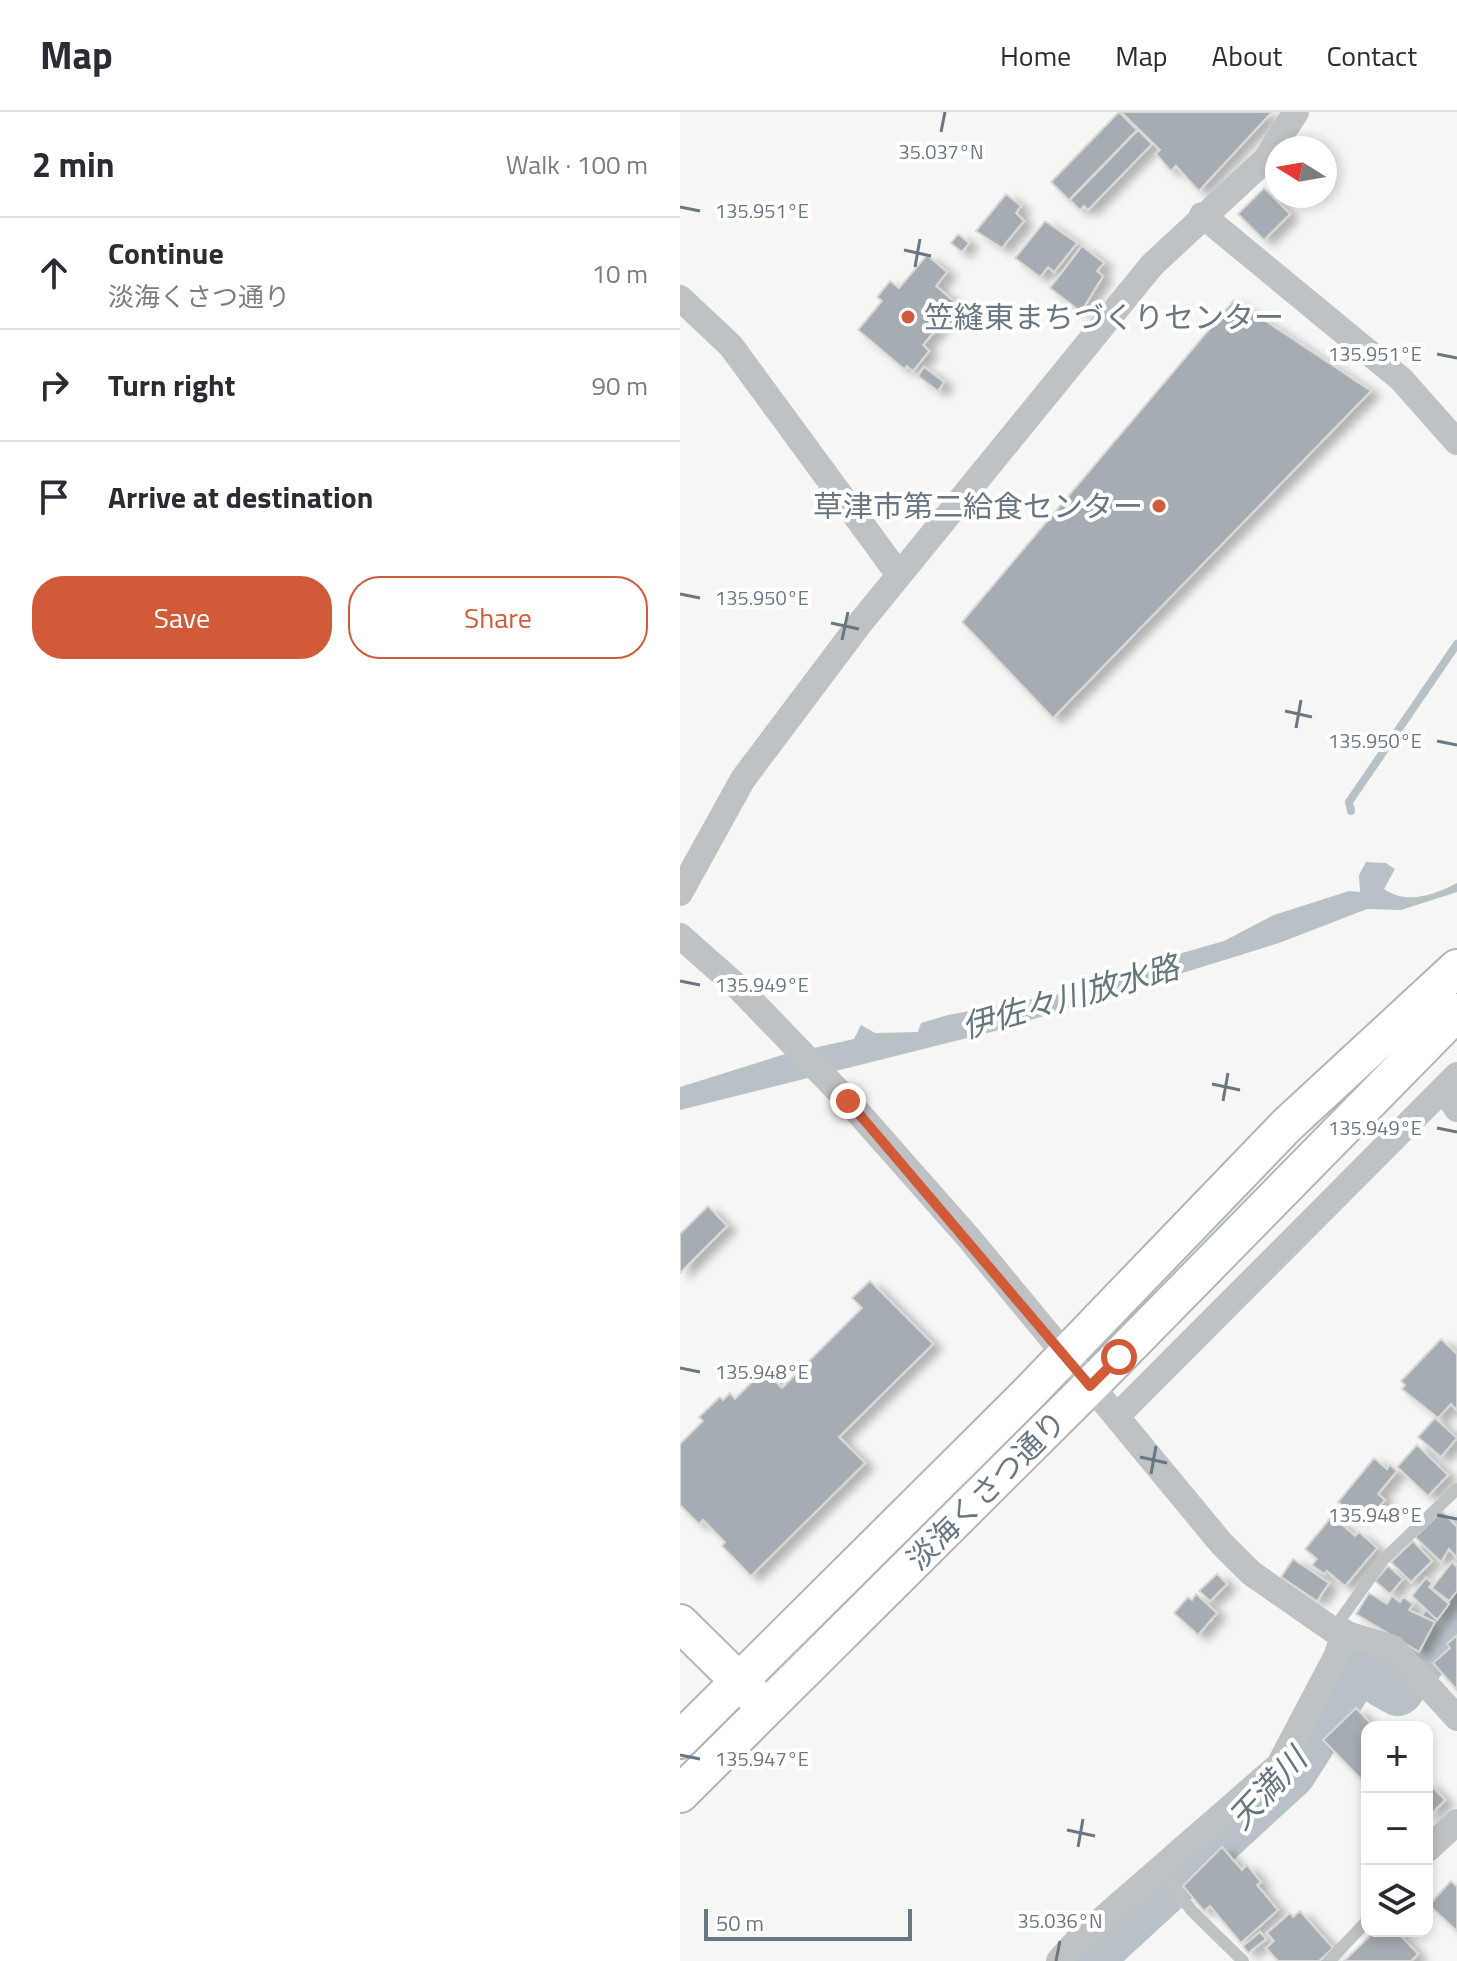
<!DOCTYPE html>
<html lang="en">
<head>
<meta charset="utf-8">
<style>
	:root { --surface:#fff; --page:#f7f7f7; --text:#2b2b33; --muted:#7c7c81; --line:#e1e1e2; --accent:#d15a39 }
	body { margin:0; font-family:"Titillium Web","Noto Sans JP",sans-serif; background:var(--page); color:var(--text) }
	.controls { position:absolute; right:24px; bottom:24px; display:grid; overflow:hidden; border-radius:16px; box-shadow:0 4px 12px #0003 }
	.controls button { width:72px; height:72px; display:grid; place-items:center; padding:0; border:0; border-bottom:2px solid var(--line); background:var(--surface); color:var(--text); font:40px sans-serif }
	.compass { position:absolute; left:585px; top:24px; width:72px; height:72px; border-radius:50%; background:var(--surface); box-shadow:0 4px 12px #0003; rotate:281deg }
	.scale { position:absolute; left:24px; bottom:20px; width:208px; box-sizing:border-box; padding-left:8px; border:4px solid #697782; border-top:0; font-size:22px; line-height:28px; white-space:nowrap; color:#697782; -webkit-text-stroke:6px #fff; paint-order:stroke }
	.stop { position:absolute; width:24px; height:24px; margin:-18px; border:6px solid #d15a39; border-radius:50%; background:#fff }
	.stop.end { background:#d15a39; border-color:#fff; box-shadow:0 2px 8px #0008 }
	.list { margin:0; padding:0; list-style:none }
	h2 { display:flex; justify-content:space-between; align-items:center; height:104px; margin:0; padding:0 32px; font-size:34px }
	h2 small { font-size:26px; font-weight:400; color:var(--muted) }
	.list li { display:grid; grid-template-columns:52px 1fr auto; gap:24px; align-items:center; box-sizing:border-box; height:112px; padding:0 32px; border-top:2px solid var(--line) }
	.list b { display:block; font-size:30px; white-space:nowrap }
	.list p { margin:0; font-size:26px; white-space:nowrap; color:var(--muted) }
	.list em { font-size:26px; font-style:normal; color:var(--muted) }
	.actions { display:flex; gap:16px; padding:24px 32px }
	.actions a { flex:1; padding:18px 0; border:2px solid var(--accent); border-radius:32px; text-align:center; font-size:28px; color:var(--accent) }
	.actions .main { background:var(--accent); color:#fff }
	.icon { flex:none; width:44px; height:44px; fill:none; stroke:currentColor; stroke-width:2; stroke-linecap:round; stroke-linejoin:round }
	.map { position:relative; flex:none; width:777px; height:1849px; overflow:hidden }
	header { display:flex; align-items:center; gap:48px; box-sizing:border-box; height:112px; padding:0 40px; background:var(--surface); border-bottom:2px solid var(--line) }
	header strong { font-size:38px }
	nav { display:flex; gap:44px; margin-inline-start:auto; font-size:28px }
	main { display:flex }
	aside { flex:1; background:var(--surface) }
	.map>svg:first-child { display:block }
</style>
</head>
<body>
<header>
<strong>Map</strong>
<nav><a>Home</a><a>Map</a><a>About</a><a>Contact</a></nav>
</header>
<main>
<aside>
<h2>2 min<small>Walk · 100 m</small></h2>
<ul class="list">
<li><svg class="icon" aria-label="ahead" viewBox="0 0 24 24"><path d="M12 20V5M6 11l6-6 6 6"/></svg><div><b>Continue</b><p>淡海くさつ通り</p></div><em>10 m</em></li>
<li><svg class="icon" aria-label="right" viewBox="0 0 24 24"><path d="M7 20v-9h11M14 6l5 5-5 5"/></svg><div><b>Turn right</b></div><em>90 m</em></li>
<li><svg class="icon" aria-label="arrive" viewBox="0 0 24 24"><path d="M6 21V4h12l-3 4 3 4H6"/></svg><div><b>Arrive at destination</b></div></li>
</ul>
<div class="actions"><a class="main">Save</a><a>Share</a></div>
</aside>
<div class="map">
<svg width="777" height="1849" viewBox="0 0 777 1849">
	<defs>
		<filter id="shadow"><feDropShadow dx="9" dy="5" stdDeviation="4" flood-color="#0004"/></filter>
	</defs>
	<rect width="100%" height="100%" fill="#f6f6f4"/>
	<path fill="#b8c2c6" d="M 686,750 L 706,751 L 715,757 L 704,777 C 727,793 754,783 777,771 L 777,780 L 721,798 L 687,797 L 599,831 L 315,919 L 0,998 L 0,975 L 102,943 L 174,927 L 181,913 L 195,921 L 238,920 L 241,911 L 268,903 L 411,876 L 436,860 L 544,829 L 594,803 L 669,779 L 680,780 L 679,763 Z"/>
	<g fill="none" stroke-linecap="round" stroke-linejoin="round">
		<path stroke="#b8c2c6" stroke-width="8" d="M 671,699 L 669,690 L 777,532"/>
		<path stroke="#b8c2c6" stroke-width="50" d="M 407,1849 L 611,1661 L 678,1556 L 718,1579 L 777,1500"/>
	</g>
	<path fill="#a6adb2" stroke="#d8d8d6" stroke-width="2" filter="url(#shadow)" d="M 439,0 L 457,18 L 389,88 L 371,70 Z
		M 441,0 L 592,0 L 519,79 L 496,54 L 491,59 L 476,42 L 480,38 Z
		M 458,18 L 472,32 L 408,98 L 404,94 L 400,98 L 390,88 Z
		M 584,76 L 610,102 L 584,128 L 558,102 Z
		M 326,82 L 341,94 L 336,101 L 344,109 L 322,136 L 296,119 Z
		M 365,109 L 397,131 L 374,160 L 368,155 L 360,165 L 335,146 Z
		M 278,122 L 289,131 L 282,140 L 271,131 Z
		M 402,134 L 424,151 L 417,159 L 423,164 L 401,200 L 370,176 Z
		M 247,143 L 267,160 L 256,174 L 277,192 L 243,233 L 249,239 L 233,259 L 227,254 L 224,257 L 178,218 L 202,189 L 197,185 L 210,169 L 219,176 Z
		M 554,188 L 691,279 L 373,606 L 282,510 Z
		M 244,255 L 264,270 L 258,279 L 238,264 Z
		M 28,1094 L 47,1114 L 0,1161 L 0,1122 Z
		M 190,1169 L 253,1232 L 159,1325 L 185,1351 L 71,1464 L 42,1434 L 45,1430 L 23,1408 L 19,1412 L 0,1393 L 0,1332 L 23,1309 L 19,1305 L 40,1285 L 43,1288 L 50,1281 L 55,1287 L 84,1258 L 102,1276 L 182,1196 L 172,1186 Z
		M 761,1227 L 777,1242 L 777,1298 L 771,1292 L 758,1306 L 722,1277 L 725,1273 L 721,1269 Z
		M 755,1306 L 777,1326 L 761,1345 L 738,1325 Z
		M 737,1333 L 768,1363 L 748,1384 L 717,1355 Z
		M 694,1346 L 707,1357 L 710,1353 L 717,1359 L 698,1382 L 705,1388 L 694,1400 L 688,1395 L 678,1407 L 658,1390 Z
		M 762,1399 L 777,1415 L 777,1446 L 769,1437 L 761,1450 L 735,1425 Z
		M 652,1404 L 675,1424 L 679,1420 L 697,1436 L 665,1474 L 647,1459 L 644,1462 L 632,1453 L 637,1447 L 625,1437 Z
		M 733,1429 L 752,1449 L 731,1470 L 711,1450 Z
		M 613,1447 L 649,1471 L 637,1489 L 601,1465 Z
		M 772,1450 L 777,1455 L 777,1479 L 769,1489 L 752,1476 Z
		M 708,1454 L 723,1467 L 710,1482 L 695,1469 Z
		M 537,1462 L 547,1472 L 530,1489 L 519,1479 Z
		M 746,1466 L 752,1471 L 749,1475 L 769,1492 L 757,1508 L 732,1484 Z
		M 689,1481 L 707,1492 L 712,1484 L 720,1490 L 723,1485 L 733,1492 L 729,1498 L 755,1510 L 739,1540 L 676,1502 Z
		M 516,1482 L 537,1501 L 518,1523 L 494,1501 L 508,1485 L 512,1488 Z
		M 777,1523 L 777,1578 L 753,1551 L 770,1536 L 767,1532 Z
		M 676,1596 L 694,1615 L 687,1615 L 687,1673 L 643,1628 Z
		M 747,1669 L 765,1688 L 747,1706 Z
		M 542,1735 L 562,1758 L 567,1753 L 581,1770 L 577,1773 L 598,1798 L 561,1831 L 530,1794 L 524,1799 L 503,1774 Z
		M 771,1769 L 777,1775 L 777,1819 L 749,1793 Z
		M 620,1799 L 653,1836 L 639,1849 L 598,1849 L 586,1836 L 594,1829 L 587,1821 L 610,1801 L 613,1805 Z
		M 695,1819 L 716,1819 L 738,1842 L 731,1849 L 664,1849 Z
		M 580,1820 L 586,1827 L 568,1841 L 563,1834 Z"/>
	<g fill="none" stroke-linecap="round" stroke-linejoin="round">
		<g stroke="#b1b6ba" stroke-width="40">
			<path id="secondary" d="M 0,1511 L 73,1583
				M 0,1628 L 346,1284 L 607,1013 L 777,856
				M 0,1682 L 410,1274 L 777,900"/>
		</g>
		<path stroke="#bec2c5" stroke-width="12" d="M 653,1518 L 703,1448 L 777,1377
			M 479,1758 L 512,1799 L 563,1849
			M 649,1849 L 687,1809"/>
		<path stroke="#bec2c5" stroke-width="26" d="M 522,103 L 721,267 L 777,330
			M 0,186 L 51,234 L 219,463
			M 0,781 L 63,667 L 181,510 L 472,153 L 586,47 L 616,0
			M 0,824 L 59,876 L 168,989 L 288,1125 L 541,1431 L 571,1461 L 653,1518 L 713,1536 L 777,1606
			M 763,977 L 777,997
			M 437,1304 L 777,963
			M 748,1737 L 777,1710
			M 379,1849 L 396,1830 L 599,1653 L 657,1543 L 664,1520"/>
		<use href="#secondary" stroke="#fff" stroke-width="36"/>
	</g>
	<g fill="none" stroke-linecap="round" stroke-linejoin="round">
		<path stroke="#d15a39" stroke-width="10" d="M 168,989 L 410,1274 L 439,1245"/>
	</g>
	<path fill="none" stroke="#697782" stroke-width="3" d="M 261,20 L 265,0M 0,95 L 20,99M 224,138 L 251,144M 235,155 L 240,127M 757,242 L 777,246M 0,482 L 20,486M 151,511 L 179,517M 162,528 L 168,500M 605,599 L 632,605M 616,616 L 621,588M 757,629 L 777,633M 0,869 L 20,873M 532,972 L 560,978M 543,989 L 548,961M 757,1016 L 777,1020M 0,1256 L 20,1260M 460,1345 L 487,1351M 471,1362 L 476,1334M 757,1403 L 777,1407M 0,1643 L 20,1647M 387,1718 L 415,1724M 398,1735 L 403,1707M 376,1849 L 380,1829"/>
	<g fill="#d15a39" stroke="#fff" stroke-width="3">
		<circle cx="228" cy="205" r="8"/>
		<circle cx="479" cy="394" r="8"/>
	</g>
	<g text-anchor="middle" dominant-baseline="central" stroke-width="8" stroke-linejoin="round" paint-order="stroke">
		<g font-size="30" fill="#697782" stroke="#fff" text-anchor="start">
			<text x="244" y="205">笠縫東まちづくりセンター</text>
			<text x="463" y="394" text-anchor="end">草津市第二給食センター</text>
		</g>
		<g font-size="30" fill="#697782" stroke="#fff">
			<text transform="translate(306 1378) rotate(-45)">淡海くさつ通り</text>
		</g>
		<g font-size="32" font-style="italic" fill="#64777e" stroke="#fff">
			<text transform="translate(390 884) rotate(-16)">伊佐々川放水路</text>
			<text transform="translate(587 1676) rotate(-47)">天満川</text>
		</g>
	</g>
	<g font-size="20" text-anchor="middle" fill="#697782" stroke="#fff" stroke-width="8" stroke-linejoin="round" paint-order="stroke">
		<text x="261" y="47">35.037°N</text>
		<text x="82" y="106">135.951°E</text>
		<text x="695" y="249">135.951°E</text>
		<text x="82" y="493">135.950°E</text>
		<text x="695" y="636">135.950°E</text>
		<text x="82" y="880">135.949°E</text>
		<text x="695" y="1023">135.949°E</text>
		<text x="82" y="1267">135.948°E</text>
		<text x="695" y="1410">135.948°E</text>
		<text x="82" y="1654">135.947°E</text>
		<text x="380" y="1816">35.036°N</text>
	</g>
</svg>
<div class="controls">
<button>+</button>
<button>−</button>
<button><svg class="icon" aria-label="layers" viewBox="0 0 24 24"><path d="M12 4l9 5-9 5-9-5zM3 14l9 5 9-5"/></svg></button>
</div>
<svg class="compass" viewBox="-18 -18 36 36"><path d="M0-13l5 13h-10z" fill="#e53935"/><path d="M0 13l5-13h-10z" fill="#7c7c81"/></svg>
<div class="scale">50 m</div>
<div class="stop" style="left:439px;top:1245px"></div>
<div class="stop end" style="left:168px;top:989px"></div>
</div>
</main>
</body>
</html>
